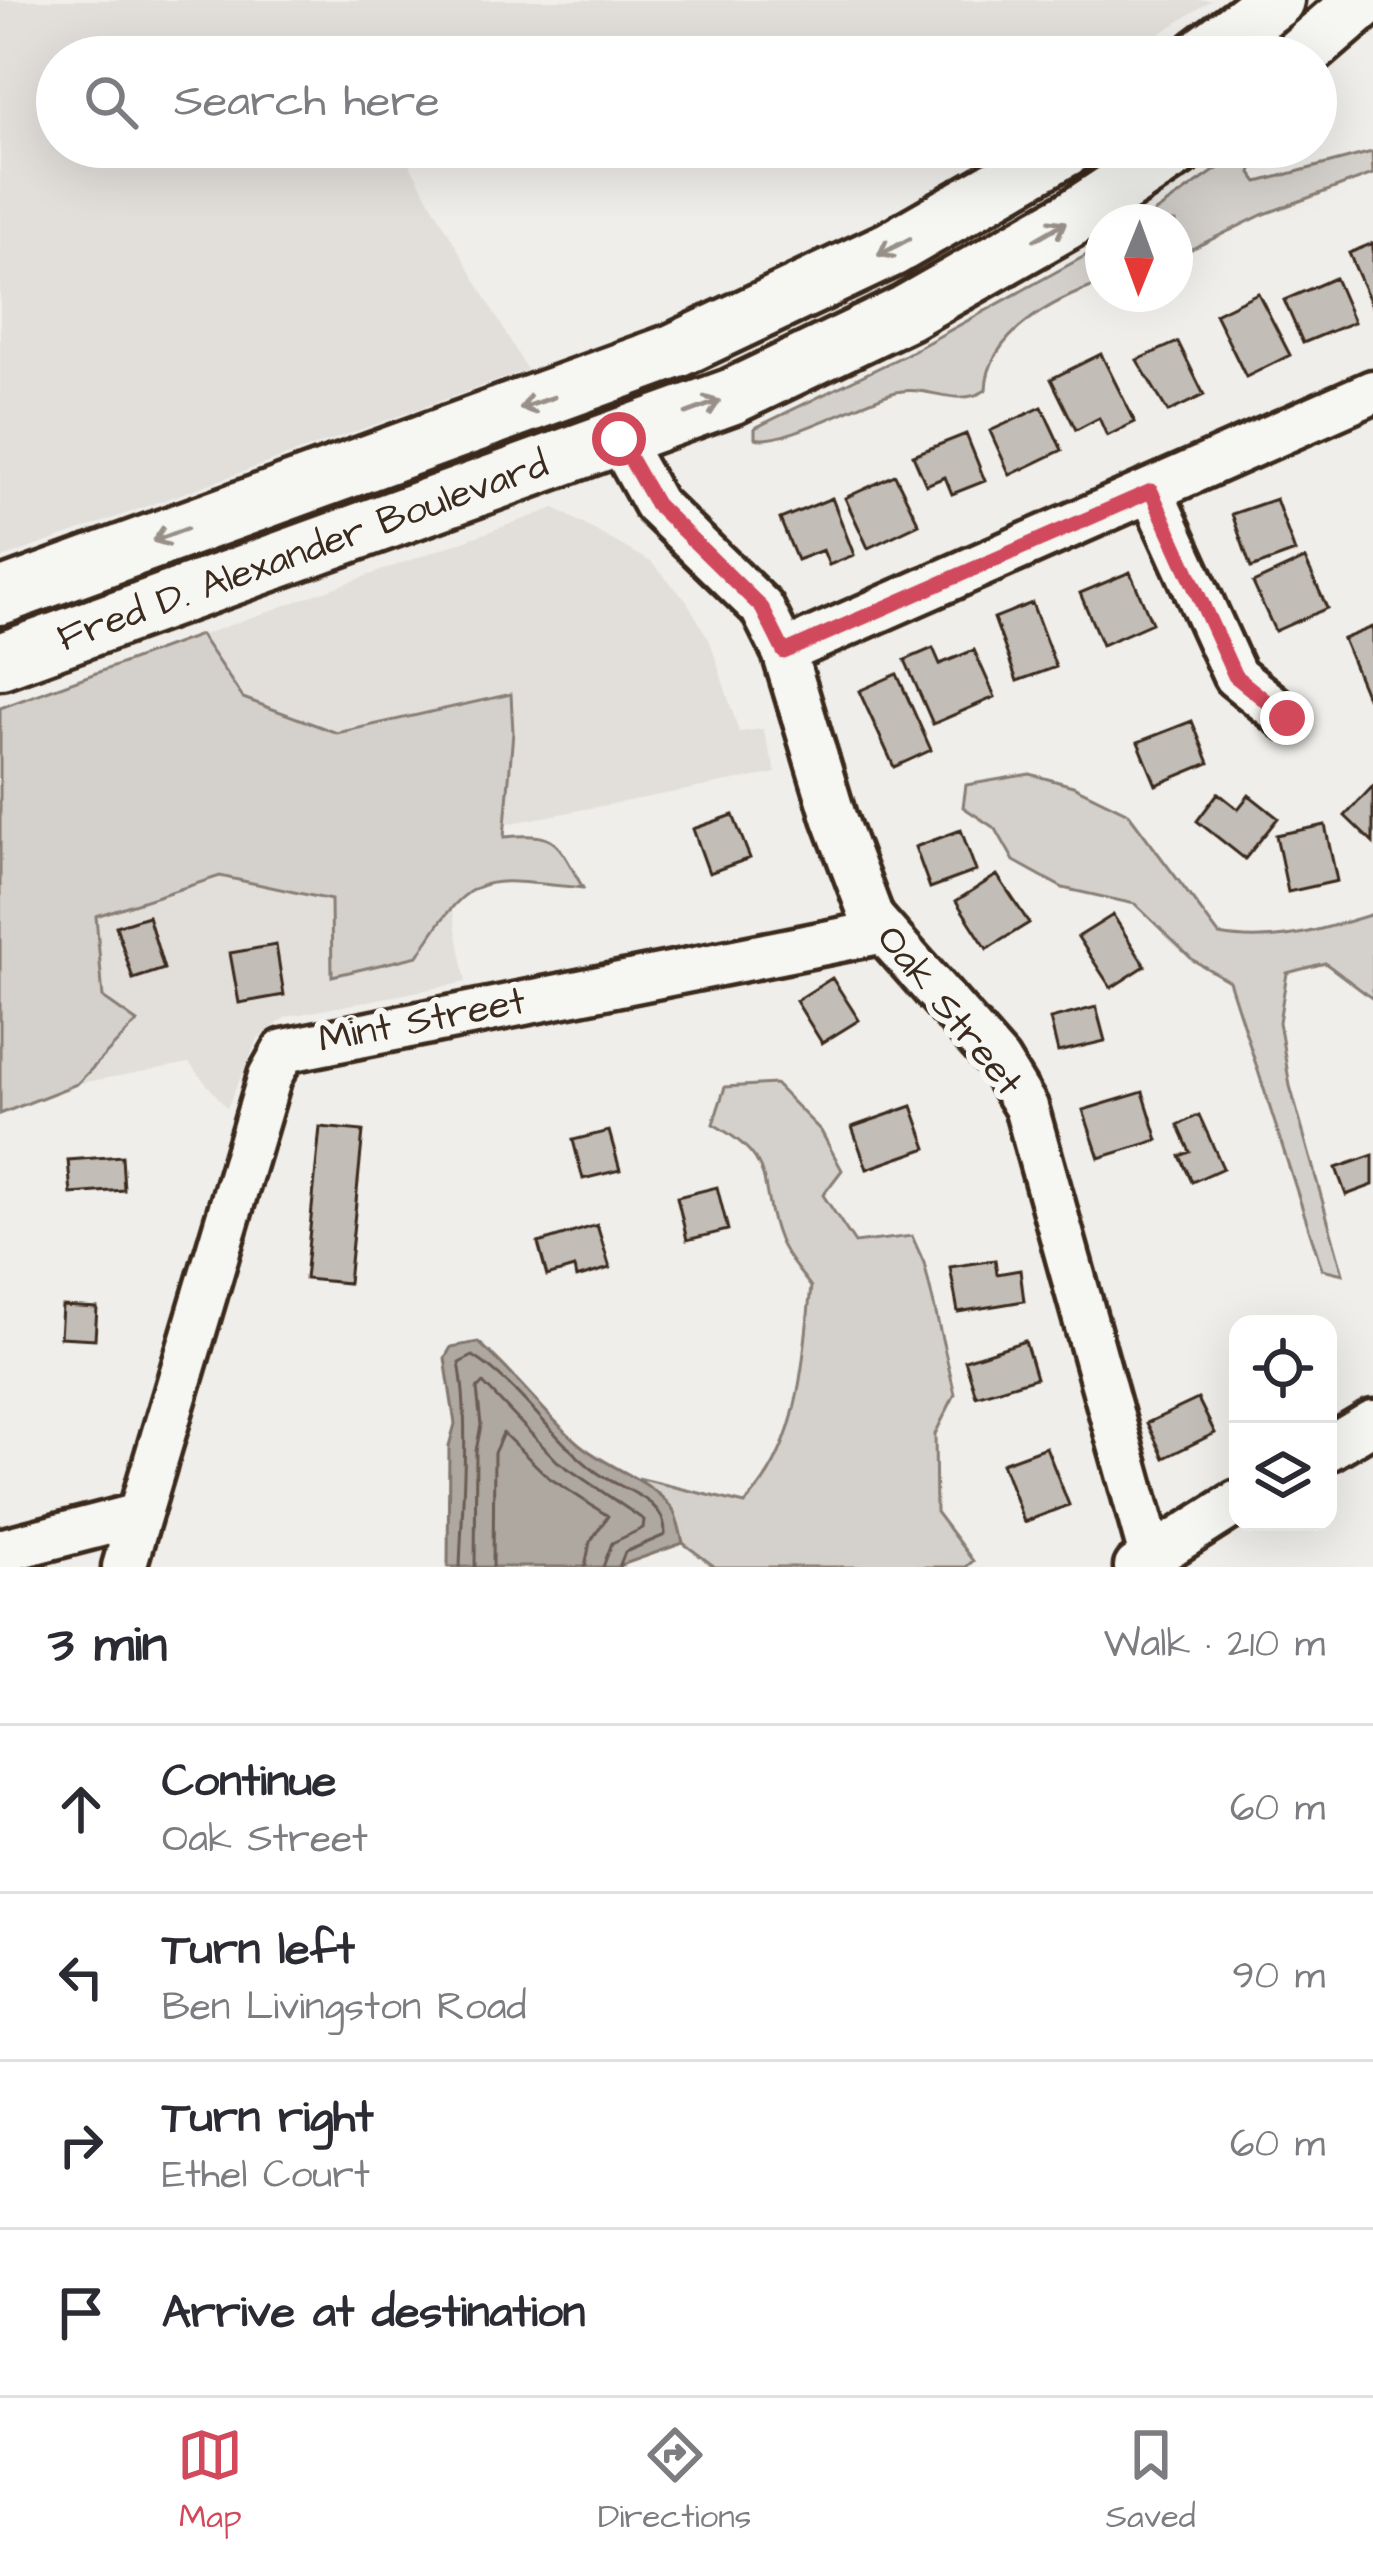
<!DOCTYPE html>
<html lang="en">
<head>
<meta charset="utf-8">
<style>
	:root { --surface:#fff; --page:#f7f7f7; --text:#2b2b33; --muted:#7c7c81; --line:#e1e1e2; --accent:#d1495b }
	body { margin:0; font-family:"Architects Daughter",sans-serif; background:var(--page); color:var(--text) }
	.controls { position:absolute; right:36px; bottom:36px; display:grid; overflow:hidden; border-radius:24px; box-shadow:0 12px 48px #0002 }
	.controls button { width:108px; height:108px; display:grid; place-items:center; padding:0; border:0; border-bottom:3px solid var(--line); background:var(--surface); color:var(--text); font:60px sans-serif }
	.compass { position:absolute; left:1085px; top:204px; width:108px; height:108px; border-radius:50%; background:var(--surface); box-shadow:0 12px 48px #0002; rotate:181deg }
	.stop { position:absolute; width:36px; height:36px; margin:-27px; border:9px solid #d1495b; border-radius:50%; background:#fff }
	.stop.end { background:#d1495b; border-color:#fff; box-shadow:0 3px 12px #0008 }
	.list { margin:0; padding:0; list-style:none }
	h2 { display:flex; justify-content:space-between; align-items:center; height:156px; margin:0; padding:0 48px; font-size:51px }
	h2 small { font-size:39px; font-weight:400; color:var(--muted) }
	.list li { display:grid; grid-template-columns:78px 1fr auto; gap:36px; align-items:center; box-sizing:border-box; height:168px; padding:0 48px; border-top:3px solid var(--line) }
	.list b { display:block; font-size:45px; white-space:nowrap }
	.list p { margin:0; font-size:39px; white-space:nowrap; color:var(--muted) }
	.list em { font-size:39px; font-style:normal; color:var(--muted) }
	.icon { flex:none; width:66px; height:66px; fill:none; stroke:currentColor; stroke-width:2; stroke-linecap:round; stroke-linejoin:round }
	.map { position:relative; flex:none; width:1373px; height:1567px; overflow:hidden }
	.search { position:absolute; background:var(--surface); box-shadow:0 12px 48px #0002; left:36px; right:36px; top:36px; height:132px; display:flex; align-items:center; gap:30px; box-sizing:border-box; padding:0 42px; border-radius:66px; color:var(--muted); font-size:45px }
	.sheet { height:828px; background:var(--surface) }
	nav { display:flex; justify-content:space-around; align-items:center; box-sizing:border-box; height:168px; border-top:3px solid var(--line); background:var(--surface); font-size:33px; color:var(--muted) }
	nav a { display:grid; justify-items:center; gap:6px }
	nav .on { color:var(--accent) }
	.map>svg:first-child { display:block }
</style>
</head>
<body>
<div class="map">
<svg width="1373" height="1567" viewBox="0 0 1373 1567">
	<rect width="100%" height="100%" fill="#efeeea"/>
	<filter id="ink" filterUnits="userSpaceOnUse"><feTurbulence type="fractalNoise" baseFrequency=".00833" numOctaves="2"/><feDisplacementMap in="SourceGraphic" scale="24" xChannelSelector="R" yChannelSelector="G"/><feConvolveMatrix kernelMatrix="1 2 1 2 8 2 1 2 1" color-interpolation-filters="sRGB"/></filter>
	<g filter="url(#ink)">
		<path fill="#e2dfdb" d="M 0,0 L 1212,0 L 1124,57 L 57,57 L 57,147 L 462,147 L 403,153 L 527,370 L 0,559 Z
			M 555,508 L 651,562 L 686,600 L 710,641 L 739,732 L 763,729 L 776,773 L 439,837 L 466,982 L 286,1017 L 258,1039 L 227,1108 L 189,1063 L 0,1098 L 0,708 Z"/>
		<path fill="#d4d1cc" stroke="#887e75" stroke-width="3" d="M 1246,149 L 1255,158 L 1251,173 L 1258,182 L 1372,152 L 1373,174 L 1262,215 L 1175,257 L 1175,222 L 1141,222 Z
			M 1103,246 L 1103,283 C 1055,299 987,334 986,390 C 957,409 927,384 896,392 C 863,400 782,446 755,438 L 755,428 L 907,354 Z
			M 200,635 L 243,698 L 337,733 L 511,694 L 513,732 L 504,837 C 559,832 556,841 583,888 C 484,880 474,865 418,956 L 332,976 L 331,900 L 220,876 L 96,916 L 103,998 L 137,1022 L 77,1084 L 0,1114 L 0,708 Z
			M 1030,774 L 1073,786 L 1128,813 L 1219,935 C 1273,945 1322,930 1373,914 L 1373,999 L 1325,963 L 1287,973 L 1279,1022 L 1290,1086 L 1343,1274 L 1322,1269 L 1229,981 L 1193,960 L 1135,904 L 1063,888 L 1014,861 L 996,829 L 963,807 L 966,785 Z
			M 775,1084 L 821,1131 L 842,1170 L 823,1195 L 855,1243 L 912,1236 L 924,1263 L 955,1394 L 935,1434 L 936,1512 L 973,1561 L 966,1567 L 715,1567 L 683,1543 L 673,1509 L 638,1478 L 745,1504 C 801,1445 802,1365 811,1287 C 801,1273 785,1256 779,1240 C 756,1184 781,1162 713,1124 L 725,1087 Z"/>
		<path fill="#afa8a1" stroke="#81766d" stroke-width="3" d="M 478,1342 C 515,1373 542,1412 578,1443 C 607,1468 647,1477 671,1507 C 678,1516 680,1532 683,1543 L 616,1567 L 448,1567 L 449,1446 L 455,1424 L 445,1358 L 451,1347 Z"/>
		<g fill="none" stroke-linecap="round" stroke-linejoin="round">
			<path stroke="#695c52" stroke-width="3" d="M 460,1567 C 462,1508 470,1417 459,1363 L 473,1356 C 520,1385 550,1437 595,1471 C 619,1490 667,1497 665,1535 L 625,1552 L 619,1567
				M 475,1567 L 476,1451 L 481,1425 L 477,1389 L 483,1383 L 557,1461 L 644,1520 L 643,1528 L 612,1543 L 603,1567
				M 493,1567 L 494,1453 L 503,1433 L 548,1477 L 608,1516 L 590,1542 L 585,1567"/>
		</g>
		<path fill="#c2bdb7" stroke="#3b2a1e" stroke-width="3" d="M 1373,243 L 1373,308 L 1349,253 Z
			M 1335,278 L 1354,322 L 1303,343 L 1284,300 Z
			M 1258,293 L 1290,355 L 1246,377 L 1215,314 Z
			M 1178,342 L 1204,395 L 1168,412 L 1137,360 Z
			M 1101,354 L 1135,422 L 1107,436 L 1099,418 L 1076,430 L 1051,379 Z
			M 1042,407 L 1062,450 L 1010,475 L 990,431 Z
			M 966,434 L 985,481 L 952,494 L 945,477 L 926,485 L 913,455 Z
			M 895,475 L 919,524 L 868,548 L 845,498 Z
			M 832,498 L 854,555 L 829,565 L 823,550 L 797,560 L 780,519 Z
			M 1276,499 L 1295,552 L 1251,568 L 1232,514 Z
			M 1305,559 L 1327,608 L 1275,631 L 1253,583 Z
			M 1130,572 L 1152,623 L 1102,645 L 1080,593 Z
			M 1032,603 L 1056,667 L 1017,681 L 994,618 Z
			M 1373,627 L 1373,694 L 1367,697 L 1343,639 Z
			M 933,648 L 940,664 L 974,650 L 995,697 L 933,724 L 905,660 Z
			M 897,674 L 931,750 L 894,767 L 859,691 Z
			M 1192,721 L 1209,763 L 1156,785 L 1138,742 Z
			M 1373,786 L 1373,843 L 1345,816 Z
			M 1218,793 L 1238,809 L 1249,795 L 1278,818 L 1245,859 L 1197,821 Z
			M 733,815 L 750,858 L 709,873 L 693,829 Z
			M 1325,825 L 1337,881 L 1288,892 L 1276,835 Z
			M 961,830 L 976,871 L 930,888 L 915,847 Z
			M 997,875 L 1029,923 L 987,949 L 956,901 Z
			M 1113,915 L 1145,966 L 1111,988 L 1078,937 Z
			M 148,916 L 164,969 L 133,979 L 116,926 Z
			M 276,945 L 284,995 L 239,1003 L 230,953 Z
			M 832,978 L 859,1020 L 822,1043 L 796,1001 Z
			M 1096,1007 L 1105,1041 L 1058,1052 L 1050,1019 Z
			M 1143,1092 L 1158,1140 L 1099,1158 L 1083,1110 Z
			M 912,1106 L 927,1148 L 867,1169 L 852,1127 Z
			M 1199,1115 L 1223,1168 L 1192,1182 L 1180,1156 L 1190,1152 L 1178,1125 Z
			M 320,1127 L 363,1131 L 348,1283 L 305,1279 Z
			M 609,1131 L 620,1170 L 583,1179 L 573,1140 Z
			M 1373,1155 L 1373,1185 L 1346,1195 L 1336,1168 Z
			M 122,1156 L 124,1190 L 71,1194 L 68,1160 Z
			M 717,1187 L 728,1230 L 687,1240 L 677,1197 Z
			M 597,1225 L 610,1268 L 576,1278 L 574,1268 L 547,1276 L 538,1243 Z
			M 995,1260 L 997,1274 L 1020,1270 L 1024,1301 L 958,1312 L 950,1267 Z
			M 62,1306 L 97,1308 L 95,1339 L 60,1337 Z
			M 1025,1341 L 1036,1378 L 976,1396 L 965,1360 Z
			M 1198,1399 L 1215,1433 L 1164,1458 L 1147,1423 Z
			M 1046,1447 L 1069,1505 L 1024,1522 L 1002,1463 Z"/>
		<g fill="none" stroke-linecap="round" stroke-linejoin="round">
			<g stroke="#3b2a1e" stroke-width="51">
				<path id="minor" d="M 619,439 L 655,504 L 762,608 L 784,652 L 834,817 L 872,918 L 998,1061 L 1026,1107 L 1154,1567
					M 1151,491 L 1235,676 L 1287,718
					M 784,652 L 1373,392
					M 1328,1449 L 1373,1422
					M 0,1551 L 139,1515
					M 124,1567 L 270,1076 L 284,1051 L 880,932
					M 1136,1567 L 1238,1502"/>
			</g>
			<g stroke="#3b2a1e" stroke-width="63">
				<path id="major" d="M 1200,57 L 1276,0
					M 1298,57 L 1364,0
					M 0,597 L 675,351 L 891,249 L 1068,147
					M 0,661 L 733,396 L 906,313 L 1073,218 L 1180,147"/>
			</g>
			<use href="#minor" stroke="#f6f6f2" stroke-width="42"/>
			<use href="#major" stroke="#f6f6f2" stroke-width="54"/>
		</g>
		<defs><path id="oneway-shaft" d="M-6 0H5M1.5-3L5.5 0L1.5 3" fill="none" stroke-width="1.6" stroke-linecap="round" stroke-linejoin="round" transform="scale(3)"/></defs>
		<g stroke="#989088">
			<use href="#oneway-shaft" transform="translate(1050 231) rotate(-30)"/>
			<use href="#oneway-shaft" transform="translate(894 247) rotate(152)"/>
			<use href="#oneway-shaft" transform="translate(537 403) rotate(161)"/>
			<use href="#oneway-shaft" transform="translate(703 407) rotate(-20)"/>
			<use href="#oneway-shaft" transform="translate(170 535) rotate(160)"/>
		</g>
	</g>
	<g fill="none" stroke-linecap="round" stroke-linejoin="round" filter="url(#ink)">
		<path stroke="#d1495b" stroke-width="15" d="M 619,439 L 656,504 L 762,608 L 784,652 L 1151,491 L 1235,676 L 1287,718"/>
	</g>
	<g text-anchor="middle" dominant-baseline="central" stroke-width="12" stroke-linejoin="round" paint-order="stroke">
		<g font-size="39" fill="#3b2a1e" stroke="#f6f6f2">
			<text transform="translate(303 552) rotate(-20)">Fred D. Alexander Boulevard</text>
			<text transform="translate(949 1011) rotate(51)">Oak Street</text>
			<text transform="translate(422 1021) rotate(-11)">Mint Street</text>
		</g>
	</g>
</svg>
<div class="controls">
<button><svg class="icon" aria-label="locate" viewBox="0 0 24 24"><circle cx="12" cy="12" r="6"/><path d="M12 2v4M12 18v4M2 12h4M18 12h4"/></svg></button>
<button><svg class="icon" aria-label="layers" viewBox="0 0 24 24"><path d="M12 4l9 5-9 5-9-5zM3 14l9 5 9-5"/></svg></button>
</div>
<svg class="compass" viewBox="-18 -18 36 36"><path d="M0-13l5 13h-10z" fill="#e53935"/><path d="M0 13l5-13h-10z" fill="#7c7c81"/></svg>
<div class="stop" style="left:619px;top:439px"></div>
<div class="stop end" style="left:1287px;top:718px"></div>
<div class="search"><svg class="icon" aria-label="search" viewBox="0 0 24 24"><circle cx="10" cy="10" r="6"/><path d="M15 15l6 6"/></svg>Search here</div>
</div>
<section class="sheet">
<h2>3 min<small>Walk · 210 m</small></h2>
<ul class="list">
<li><svg class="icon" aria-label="ahead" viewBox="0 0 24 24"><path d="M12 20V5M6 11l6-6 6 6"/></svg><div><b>Continue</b><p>Oak Street</p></div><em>60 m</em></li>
<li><svg class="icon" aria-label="left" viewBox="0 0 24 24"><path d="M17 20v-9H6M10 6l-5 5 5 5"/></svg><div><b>Turn left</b><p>Ben Livingston Road</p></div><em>90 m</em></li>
<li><svg class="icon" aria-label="right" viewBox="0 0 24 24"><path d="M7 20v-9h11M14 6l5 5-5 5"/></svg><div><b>Turn right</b><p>Ethel Court</p></div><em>60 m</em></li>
<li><svg class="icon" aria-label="arrive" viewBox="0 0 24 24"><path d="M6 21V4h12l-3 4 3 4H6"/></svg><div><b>Arrive at destination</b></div></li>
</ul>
</section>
<nav>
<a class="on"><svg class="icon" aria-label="map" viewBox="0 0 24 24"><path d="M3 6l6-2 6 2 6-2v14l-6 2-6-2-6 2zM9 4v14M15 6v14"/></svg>Map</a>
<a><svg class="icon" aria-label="directions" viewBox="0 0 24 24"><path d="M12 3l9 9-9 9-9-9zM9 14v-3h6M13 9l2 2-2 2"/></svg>Directions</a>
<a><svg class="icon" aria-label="saved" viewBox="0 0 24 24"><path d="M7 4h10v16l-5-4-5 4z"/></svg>Saved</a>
</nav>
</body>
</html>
